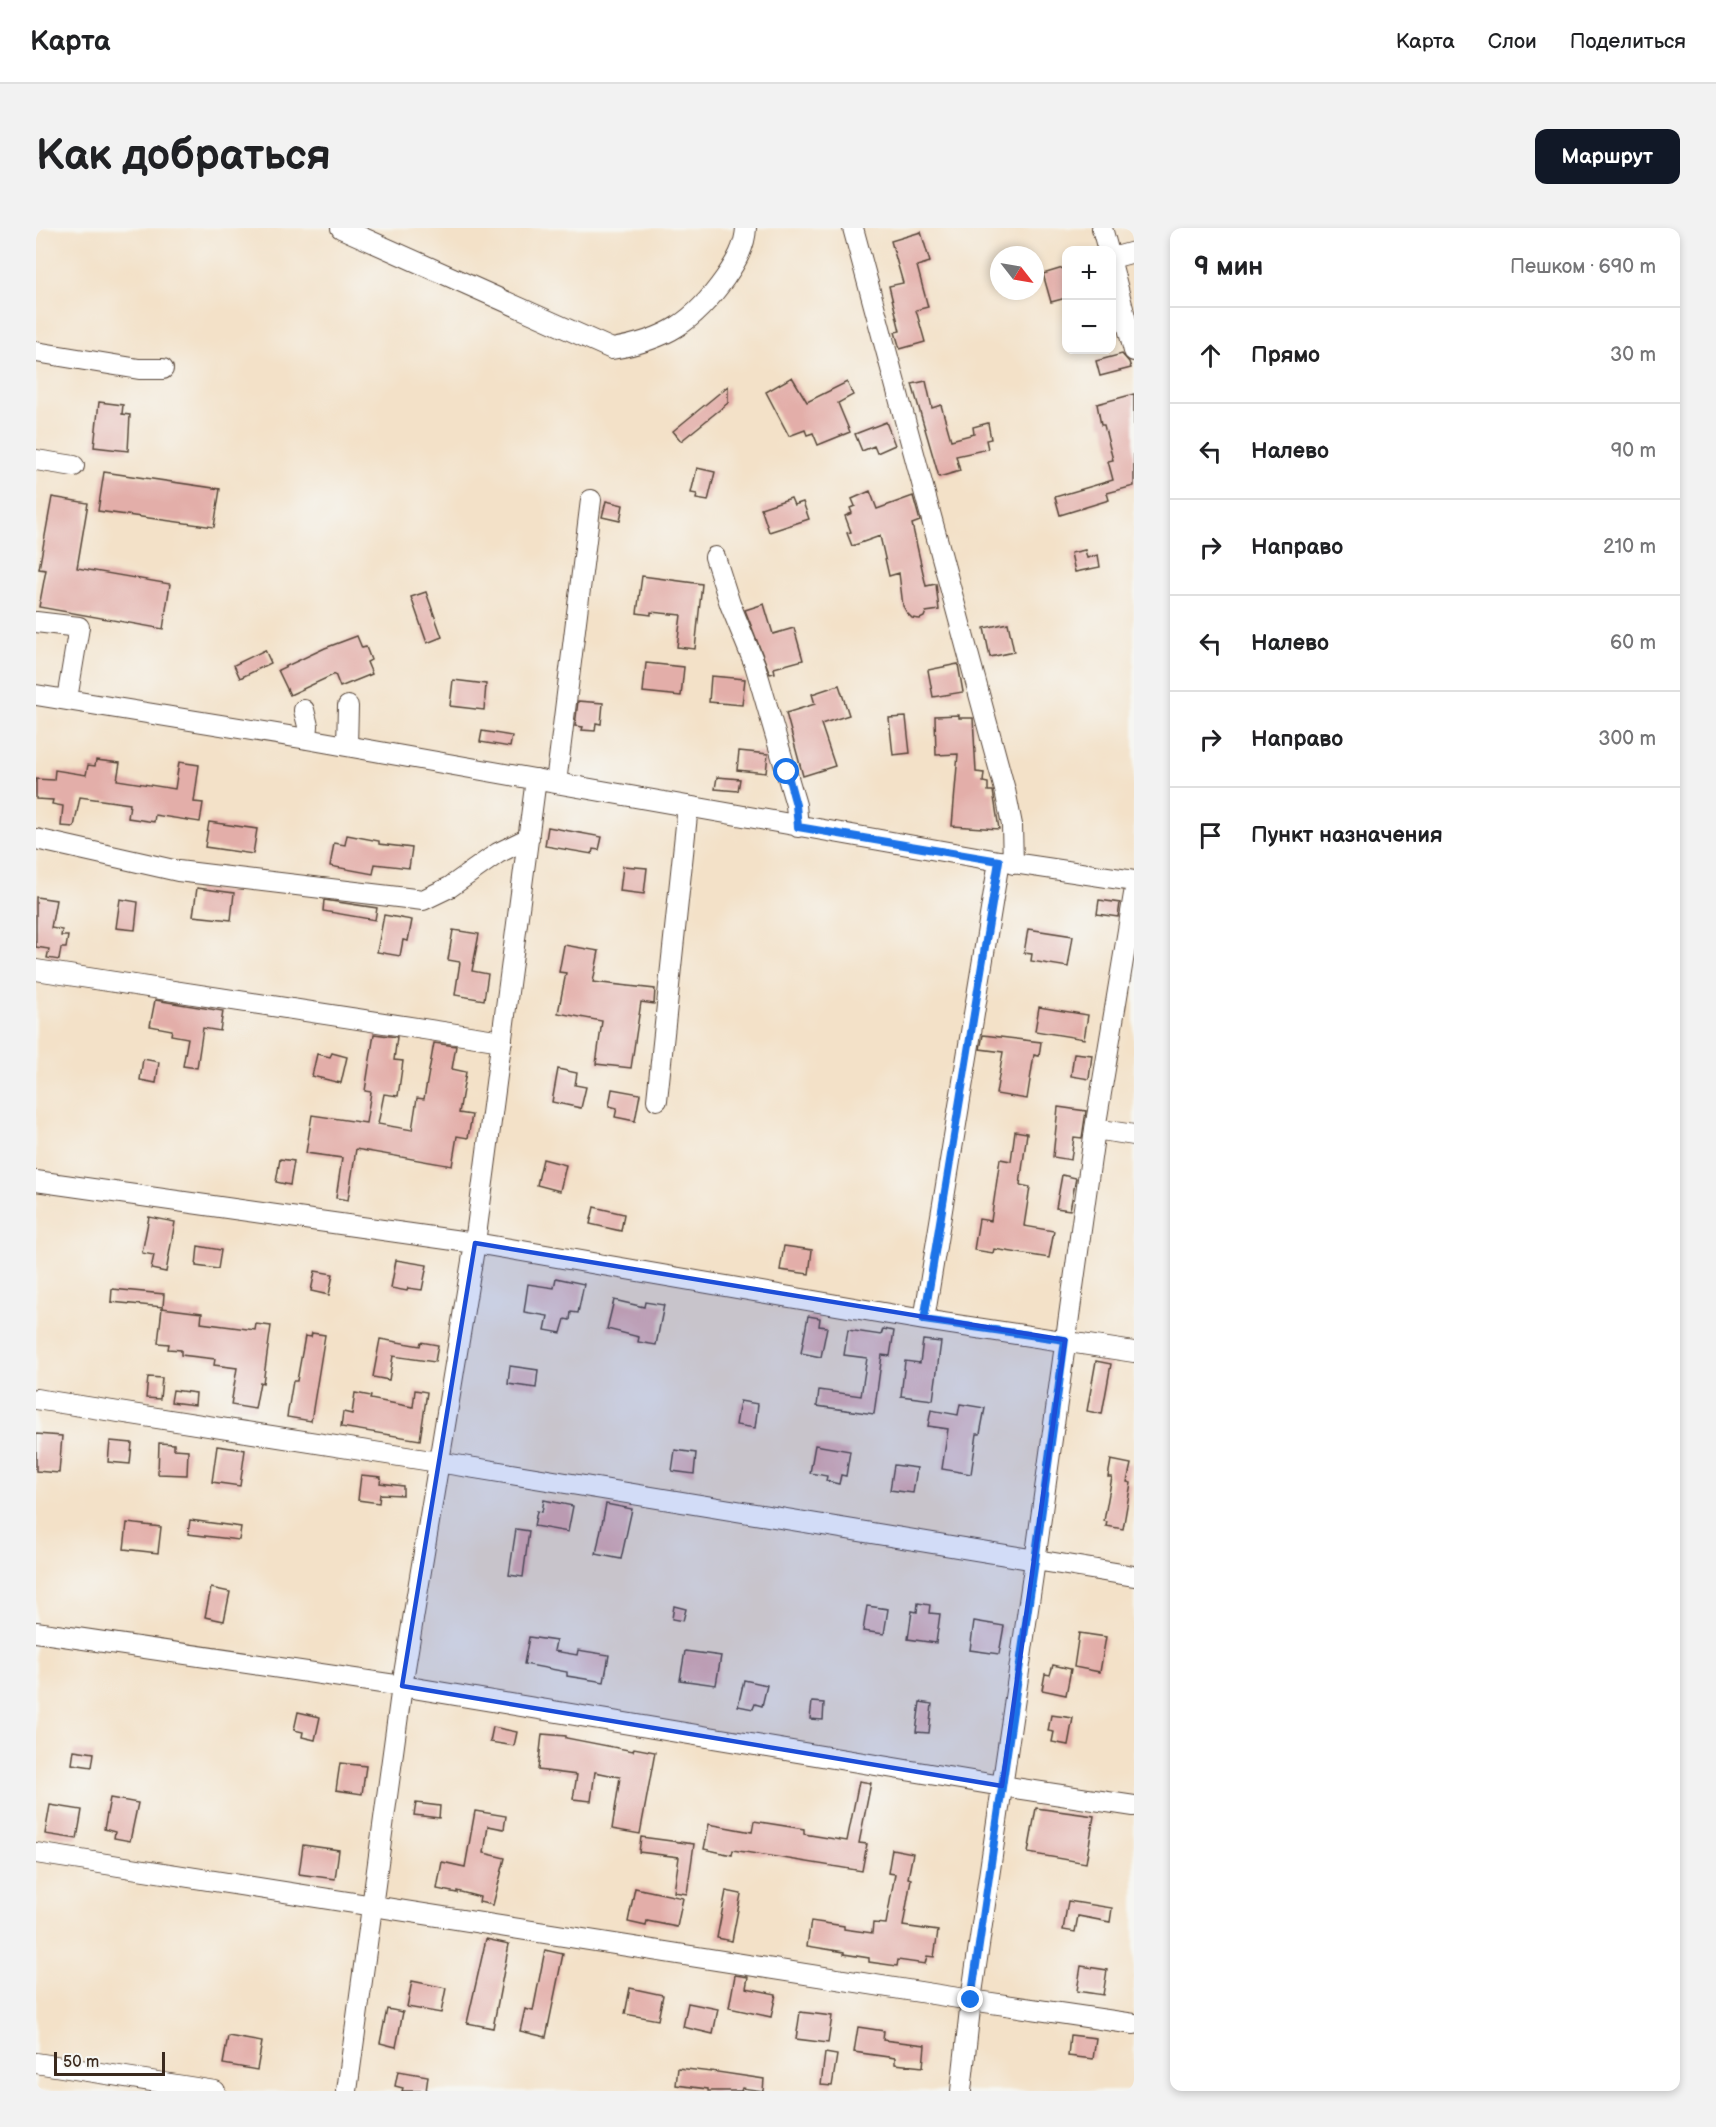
<!DOCTYPE html>
<html lang="ru">
<head>
<meta charset="utf-8">
<style>
	:root { --surface:#fff; --page:#f2f2f2; --text:#202124; --muted:#757577; --line:#e0e0e0; --accent:#111827 }
	body { margin:0; font-family:"Balsamiq Sans",sans-serif; background:var(--page); color:var(--text) }
	.controls { position:absolute; right:18px; top:18px; display:grid; overflow:hidden; border-radius:12px; box-shadow:0 3px 9px #0003 }
	.controls button { width:54px; height:54px; display:grid; place-items:center; padding:0; border:0; border-bottom:2px solid var(--line); background:var(--surface); color:var(--text); font:30px sans-serif }
	.compass { position:absolute; left:954px; top:18px; width:54px; height:54px; border-radius:50%; background:var(--surface); box-shadow:0 3px 9px #0003; rotate:121deg }
	.scale { position:absolute; left:18px; bottom:15px; width:111px; box-sizing:border-box; padding-left:6px; border:3px solid #3b2a1e; border-top:0; font-size:16px; line-height:21px; white-space:nowrap; color:#3b2a1e; -webkit-text-stroke:4px #f6f6f2; paint-order:stroke }
	.stop { position:absolute; width:18px; height:18px; margin:-14px; border:4px solid #1a73e8; border-radius:50%; background:#fff }
	.stop.end { background:#1a73e8; border-color:#fff; box-shadow:0 2px 6px #0008 }
	.list { margin:0; padding:0; list-style:none }
	h2 { display:flex; justify-content:space-between; align-items:center; height:78px; margin:0; padding:0 24px; font-size:26px }
	h2 small { font-size:20px; font-weight:400; color:var(--muted) }
	.list li { display:grid; grid-template-columns:39px 1fr auto; gap:18px; align-items:center; box-sizing:border-box; height:96px; padding:0 24px; border-top:2px solid var(--line) }
	.list b { display:block; font-size:22px; white-space:nowrap }
	.list em { font-size:20px; font-style:normal; color:var(--muted) }
	.icon { flex:none; width:33px; height:33px; fill:none; stroke:currentColor; stroke-width:2; stroke-linecap:round; stroke-linejoin:round }
	.map { position:relative; flex:none; width:1098px; height:1863px; overflow:hidden; border-radius:12px }
	header { display:flex; align-items:center; gap:36px; box-sizing:border-box; height:84px; padding:0 30px; background:var(--surface); border-bottom:2px solid var(--line) }
	header strong { font-size:28px }
	nav { display:flex; gap:33px; margin-inline-start:auto; font-size:21px }
	.intro { display:flex; align-items:center; justify-content:space-between; box-sizing:border-box; height:144px; padding:0 36px }
	h1 { margin:0; font-size:42px }
	.button { padding:15px 27px; border-radius:12px; background:var(--accent); color:#fff; font-size:21px; font-weight:700 }
	main { display:flex; gap:36px; padding:0 36px }
	aside { flex:1; background:var(--surface); border-radius:12px; box-shadow:0 3px 9px #0003 }
	.map>svg:first-child { display:block }
</style>
</head>
<body>
<header>
<strong>Карта</strong>
<nav><a>Карта</a><a>Слои</a><a>Поделиться</a></nav>
</header>
<div class="intro"><h1>Как добраться</h1><a class="button">Маршрут</a></div>
<main>
<div class="map">
<svg width="1098" height="1863" viewBox="0 0 1098 1863">
	<rect width="100%" height="100%" fill="#f6f6f2"/>
	<filter id="ink" filterUnits="userSpaceOnUse"><feTurbulence type="fractalNoise" baseFrequency=".0167" numOctaves="2"/><feDisplacementMap in="SourceGraphic" scale="12" xChannelSelector="R" yChannelSelector="G"/><feConvolveMatrix kernelMatrix="1 2 1 2 8 2 1 2 1" color-interpolation-filters="sRGB"/></filter>
	<filter id="wash" filterUnits="userSpaceOnUse"><feTurbulence type="fractalNoise" baseFrequency=".008" numOctaves="4" result="noise"/><feDisplacementMap in="SourceGraphic" scale="24" xChannelSelector="R" yChannelSelector="G"/><feGaussianBlur stdDeviation="1.35" result="paint"/><feColorMatrix in="noise" values="0 0 0 0 0 0 0 0 0 0 0 0 0 0 0 0 0 1.4 0 .05"/><feComposite in="paint" operator="in"/></filter>
	<g filter="url(#wash)">
		<rect width="100%" height="100%" fill="#f3e1c8"/>
		<g id="blocks">
			<path fill="#e3aea9" d="M 885,4 L 894,34 L 881,38 L 892,79 L 880,82 L 889,114 L 864,121 L 859,104 L 864,103 L 853,58 L 867,55 L 855,13 Z
				M 1030,39 L 1030,70 L 1015,74 L 1007,46 Z
				M 1086,126 L 1093,134 L 1095,140 L 1064,148 L 1060,133 Z
				M 756,149 L 771,174 L 811,154 L 817,167 L 802,175 L 814,204 L 782,217 L 777,205 L 771,207 L 769,202 L 753,208 L 730,164 Z
				M 890,153 L 896,180 L 905,177 L 915,212 L 938,206 L 937,199 L 952,195 L 955,211 L 950,212 L 952,221 L 920,228 L 924,243 L 903,249 L 876,156 Z
				M 692,158 L 692,175 L 645,213 L 637,203 Z
				M 1098,166 L 1098,258 L 1071,265 L 1073,272 L 1024,287 L 1019,269 L 1077,252 L 1072,233 L 1077,232 L 1068,197 L 1065,197 L 1061,176 Z
				M 63,174 L 87,177 L 86,186 L 94,187 L 92,223 L 58,219 Z
				M 850,194 L 859,217 L 841,225 L 838,218 L 826,223 L 819,206 Z
				M 661,240 L 679,244 L 672,273 L 660,271 L 661,266 L 655,265 Z
				M 68,244 L 184,261 L 178,299 L 62,283 Z
				M 834,263 L 841,281 L 877,268 L 884,293 L 876,296 L 890,358 L 900,356 L 903,382 L 890,384 L 888,389 L 884,391 L 876,390 L 871,385 L 867,378 L 863,345 L 853,348 L 844,308 L 816,318 L 811,305 L 815,304 L 809,288 L 816,285 L 814,280 L 819,278 L 816,271 Z
				M 16,269 L 52,275 L 41,340 L 134,356 L 127,401 L 3,379 L 10,342 L 3,341 Z
				M 755,270 L 758,277 L 767,274 L 773,291 L 733,304 L 725,280 Z
				M 570,273 L 587,277 L 584,293 L 566,289 Z
				M 1049,322 L 1051,330 L 1062,327 L 1064,339 L 1039,344 L 1035,325 Z
				M 606,348 L 666,356 L 659,421 L 641,419 L 645,387 L 615,384 L 615,387 L 601,385 Z
				M 390,364 L 406,409 L 391,415 L 375,369 Z
				M 728,376 L 737,406 L 758,400 L 767,432 L 738,440 L 739,445 L 734,446 L 709,382 Z
				M 972,395 L 978,424 L 954,429 L 948,400 Z
				M 321,408 L 326,420 L 330,419 L 335,432 L 331,434 L 336,446 L 304,459 L 299,446 L 254,467 L 242,442 L 289,420 Z
				M 229,422 L 235,435 L 204,450 L 198,437 Z
				M 610,435 L 648,439 L 645,468 L 607,464 Z
				M 922,436 L 927,464 L 897,469 L 892,442 Z
				M 675,448 L 709,451 L 706,477 L 673,474 Z
				M 417,452 L 450,456 L 448,482 L 414,478 Z
				M 803,457 L 813,487 L 785,496 L 799,538 L 767,548 L 750,485 L 779,476 L 776,466 Z
				M 542,473 L 567,475 L 565,496 L 560,495 L 559,503 L 546,502 L 547,499 L 539,498 Z
				M 923,487 L 923,490 L 937,490 L 940,544 L 948,545 L 947,554 L 952,555 L 952,563 L 957,563 L 963,601 L 916,598 L 922,526 L 900,527 L 899,488 Z
				M 870,489 L 874,525 L 857,527 L 853,490 Z
				M 446,503 L 476,508 L 474,519 L 444,514 Z
				M 703,523 L 732,526 L 730,545 L 701,542 Z
				M 60,532 L 84,535 L 81,552 L 139,561 L 143,534 L 163,537 L 158,574 L 167,575 L 164,594 L 119,587 L 118,594 L 92,590 L 94,576 L 44,569 L 38,599 L 25,598 L 27,578 L 16,576 L 17,572 L 0,571 L 0,551 L 18,552 L 19,542 L 50,547 L 52,537 L 59,538 Z
				M 681,549 L 704,551 L 702,563 L 679,561 Z
				M 173,594 L 221,601 L 217,626 L 169,619 Z
				M 512,599 L 566,609 L 563,622 L 557,621 L 556,626 L 509,618 Z
				M 311,607 L 343,613 L 343,616 L 376,620 L 373,640 L 339,636 L 337,646 L 294,638 L 298,615 L 309,617 Z
				M 587,638 L 611,640 L 608,666 L 584,663 Z
				M 161,660 L 198,665 L 195,692 L 157,688 Z
				M 0,669 L 20,672 L 15,700 L 26,702 L 25,708 L 32,708 L 30,720 L 25,720 L 23,732 L 11,730 L 13,721 L 0,719 Z
				M 84,671 L 102,674 L 99,702 L 80,700 Z
				M 288,672 L 341,680 L 339,692 L 287,683 Z
				M 1063,672 L 1084,675 L 1082,689 L 1061,686 Z
				M 348,687 L 376,692 L 372,713 L 367,712 L 364,728 L 341,724 Z
				M 992,701 L 1037,708 L 1032,739 L 995,733 L 996,726 L 988,725 Z
				M 417,702 L 443,706 L 436,743 L 452,746 L 448,772 L 419,767 L 424,734 L 412,732 Z
				M 528,717 L 563,723 L 557,754 L 619,761 L 618,776 L 605,774 L 595,840 L 560,836 L 566,793 L 522,785 L 530,745 L 523,744 Z
				M 119,772 L 187,783 L 184,803 L 167,800 L 161,840 L 147,838 L 152,810 L 135,807 L 136,802 L 114,798 Z
				M 1003,779 L 1052,787 L 1048,811 L 999,803 Z
				M 338,806 L 361,809 L 358,832 L 367,833 L 362,868 L 348,866 L 342,896 L 376,902 L 381,870 L 388,871 L 398,815 L 420,818 L 416,841 L 430,844 L 423,885 L 436,887 L 432,910 L 421,908 L 416,938 L 320,921 L 312,972 L 300,970 L 306,930 L 270,925 L 276,887 L 330,895 L 335,864 L 329,863 Z
				M 947,807 L 1005,814 L 1003,828 L 998,827 L 991,871 L 960,866 L 967,824 L 944,821 Z
				M 296,825 L 311,829 L 305,855 L 276,848 L 281,826 L 294,829 Z
				M 1038,825 L 1056,827 L 1053,851 L 1035,848 Z
				M 107,831 L 123,834 L 120,855 L 104,852 Z
				M 522,841 L 541,845 L 539,857 L 550,859 L 545,880 L 516,874 Z
				M 576,861 L 604,866 L 599,893 L 579,889 L 581,880 L 573,878 Z
				M 1022,879 L 1050,883 L 1046,910 L 1038,909 L 1035,932 L 1017,929 Z
				M 979,903 L 991,905 L 984,957 L 994,959 L 988,998 L 1018,1003 L 1013,1030 L 958,1021 L 957,1025 L 938,1022 L 943,991 L 955,993 L 964,931 L 975,933 Z
				M 244,931 L 258,933 L 254,957 L 240,954 Z
				M 507,931 L 530,937 L 524,963 L 501,957 Z
				M 1026,947 L 1040,950 L 1034,982 L 1020,980 Z
				M 558,979 L 588,986 L 585,1003 L 554,996 Z
				M 113,989 L 139,994 L 130,1044 L 115,1041 L 118,1027 L 106,1025 Z
				M 162,1018 L 185,1022 L 182,1041 L 160,1038 Z
				M 748,1018 L 776,1022 L 773,1046 L 744,1042 Z
				M 360,1032 L 391,1037 L 386,1062 L 372,1060 L 371,1063 L 355,1060 Z
				M 279,1043 L 297,1046 L 293,1067 L 275,1063 Z
				M 520,1050 L 548,1056 L 542,1085 L 535,1084 L 534,1092 L 529,1091 L 525,1105 L 509,1102 L 512,1088 L 488,1084 L 492,1056 L 518,1060 Z
				M 76,1061 L 128,1066 L 127,1079 L 75,1074 Z
				M 578,1072 L 608,1079 L 609,1074 L 628,1077 L 620,1117 L 602,1114 L 603,1109 L 571,1101 Z
				M 126,1080 L 166,1085 L 165,1095 L 219,1102 L 220,1096 L 235,1098 L 227,1155 L 224,1154 L 219,1181 L 195,1177 L 201,1140 L 178,1137 L 179,1131 L 145,1127 L 145,1122 L 132,1121 L 133,1116 L 122,1115 Z
				M 772,1088 L 784,1090 L 783,1098 L 791,1099 L 785,1129 L 765,1125 Z
				M 847,1101 L 858,1103 L 854,1128 L 846,1127 L 838,1186 L 781,1178 L 783,1162 L 825,1168 L 831,1130 L 808,1127 L 812,1102 L 845,1107 Z
				M 276,1105 L 289,1107 L 275,1193 L 251,1189 L 257,1153 L 261,1153 L 269,1108 L 275,1109 Z
				M 344,1111 L 384,1118 L 385,1114 L 402,1117 L 399,1134 L 357,1128 L 353,1152 L 337,1149 Z
				M 887,1112 L 905,1114 L 897,1172 L 865,1168 L 869,1133 L 884,1135 Z
				M 1060,1133 L 1075,1136 L 1066,1186 L 1051,1183 Z
				M 474,1138 L 502,1142 L 500,1160 L 472,1156 Z
				M 112,1149 L 126,1150 L 124,1171 L 110,1170 Z
				M 137,1162 L 160,1165 L 159,1177 L 135,1174 Z
				M 379,1162 L 391,1164 L 384,1212 L 305,1199 L 307,1184 L 316,1186 L 319,1165 L 335,1168 L 334,1171 L 377,1179 Z
				M 704,1173 L 722,1176 L 719,1200 L 700,1197 Z
				M 924,1176 L 949,1180 L 944,1206 L 941,1206 L 935,1246 L 906,1241 L 912,1201 L 892,1198 L 895,1182 L 922,1187 Z
				M 0,1206 L 26,1208 L 23,1245 L 0,1243 Z
				M 74,1213 L 96,1215 L 94,1236 L 72,1234 Z
				M 123,1215 L 138,1216 L 138,1221 L 152,1222 L 151,1247 L 122,1246 Z
				M 779,1217 L 814,1223 L 810,1248 L 805,1247 L 803,1256 L 790,1253 L 791,1248 L 774,1245 Z
				M 181,1218 L 209,1222 L 204,1258 L 176,1254 Z
				M 639,1222 L 660,1225 L 658,1246 L 636,1243 Z
				M 1075,1232 L 1095,1236 L 1091,1254 L 1095,1255 L 1087,1301 L 1070,1298 L 1071,1294 L 1068,1293 L 1076,1249 L 1072,1249 Z
				M 858,1237 L 881,1240 L 877,1265 L 854,1262 Z
				M 325,1247 L 345,1249 L 344,1255 L 367,1258 L 367,1267 L 344,1266 L 343,1275 L 322,1272 Z
				M 508,1272 L 537,1278 L 532,1304 L 498,1298 L 501,1283 L 506,1284 Z
				M 570,1276 L 596,1281 L 585,1331 L 560,1326 Z
				M 154,1292 L 205,1299 L 203,1312 L 152,1306 Z
				M 91,1295 L 125,1299 L 122,1325 L 88,1321 Z
				M 480,1301 L 493,1303 L 487,1349 L 473,1347 Z
				M 175,1360 L 194,1364 L 188,1393 L 169,1389 Z
				M 882,1375 L 894,1377 L 893,1385 L 904,1386 L 900,1415 L 872,1411 L 876,1383 L 881,1384 Z
				M 638,1378 L 650,1381 L 647,1393 L 636,1391 Z
				M 831,1378 L 852,1381 L 848,1406 L 827,1403 Z
				M 938,1393 L 968,1398 L 963,1426 L 934,1422 Z
				M 1043,1405 L 1070,1409 L 1064,1444 L 1038,1439 Z
				M 493,1409 L 520,1413 L 518,1423 L 541,1427 L 542,1422 L 573,1427 L 568,1454 L 531,1448 L 531,1444 L 488,1436 Z
				M 649,1423 L 685,1428 L 680,1457 L 644,1452 Z
				M 1017,1437 L 1035,1441 L 1030,1467 L 1006,1462 L 1009,1446 L 1014,1447 Z
				M 708,1452 L 731,1457 L 726,1478 L 719,1476 L 717,1481 L 702,1478 Z
				M 776,1474 L 788,1475 L 787,1492 L 774,1491 Z
				M 884,1474 L 896,1476 L 893,1505 L 880,1504 Z
				M 262,1484 L 284,1489 L 279,1512 L 266,1509 L 267,1504 L 258,1502 Z
				M 1015,1487 L 1037,1490 L 1032,1517 L 1016,1514 L 1018,1504 L 1012,1503 Z
				M 457,1499 L 481,1504 L 478,1518 L 454,1514 Z
				M 506,1506 L 530,1508 L 530,1510 L 597,1523 L 598,1520 L 619,1524 L 604,1606 L 576,1601 L 584,1549 L 559,1544 L 555,1573 L 537,1571 L 541,1547 L 502,1542 Z
				M 38,1522 L 58,1525 L 56,1539 L 36,1536 Z
				M 304,1535 L 330,1538 L 326,1566 L 300,1562 Z
				M 823,1553 L 835,1555 L 823,1615 L 831,1616 L 826,1643 L 697,1622 L 696,1627 L 668,1621 L 673,1596 L 716,1604 L 718,1593 L 768,1601 L 768,1606 L 811,1613 Z
				M 74,1570 L 102,1575 L 94,1613 L 78,1610 L 79,1604 L 68,1601 Z
				M 380,1575 L 404,1578 L 403,1590 L 378,1587 Z
				M 14,1577 L 46,1582 L 41,1611 L 9,1606 Z
				M 1000,1580 L 1058,1588 L 1050,1635 L 992,1625 Z
				M 439,1583 L 470,1588 L 468,1601 L 452,1598 L 448,1625 L 469,1630 L 457,1677 L 443,1674 L 444,1669 L 421,1663 L 421,1665 L 401,1661 L 406,1634 L 429,1639 Z
				M 605,1609 L 658,1616 L 651,1666 L 638,1664 L 643,1629 L 603,1624 Z
				M 267,1617 L 303,1622 L 299,1651 L 263,1646 Z
				M 856,1621 L 877,1625 L 872,1650 L 875,1651 L 867,1698 L 902,1703 L 898,1729 L 891,1728 L 889,1736 L 862,1732 L 861,1738 L 833,1734 L 833,1730 L 808,1726 L 808,1724 L 771,1718 L 775,1693 L 808,1698 L 808,1701 L 836,1705 L 837,1695 L 850,1696 L 859,1646 L 852,1645 Z
				M 599,1660 L 647,1670 L 641,1699 L 611,1693 L 610,1698 L 592,1694 Z
				M 690,1663 L 705,1666 L 696,1713 L 681,1710 Z
				M 1032,1673 L 1076,1680 L 1074,1694 L 1042,1688 L 1039,1704 L 1027,1702 Z
				M 450,1711 L 473,1716 L 457,1800 L 431,1795 Z
				M 509,1722 L 527,1726 L 510,1809 L 484,1803 L 489,1781 L 497,1783 Z
				M 1045,1738 L 1071,1742 L 1067,1767 L 1041,1763 Z
				M 699,1747 L 712,1749 L 710,1760 L 740,1766 L 735,1789 L 693,1780 Z
				M 376,1753 L 410,1760 L 405,1785 L 371,1779 Z
				M 594,1760 L 627,1767 L 622,1792 L 589,1786 Z
				M 652,1775 L 682,1781 L 677,1806 L 647,1799 Z
				M 351,1781 L 367,1784 L 360,1819 L 344,1815 Z
				M 764,1784 L 796,1788 L 792,1815 L 760,1811 Z
				M 822,1799 L 848,1803 L 847,1812 L 889,1817 L 887,1839 L 859,1836 L 859,1830 L 818,1824 Z
				M 1034,1807 L 1060,1810 L 1057,1831 L 1032,1828 Z
				M 192,1808 L 226,1814 L 221,1842 L 187,1836 Z
				M 789,1825 L 801,1827 L 796,1858 L 785,1857 Z
				M 642,1840 L 675,1844 L 675,1843 L 728,1851 L 727,1863 L 706,1860 L 705,1863 L 672,1863 L 672,1861 L 640,1857 Z
				M 362,1843 L 392,1848 L 390,1863 L 366,1863 L 367,1860 L 359,1858 Z"/>
		</g>
	</g>
	<g filter="url(#ink)">
		<use href="#blocks" fill-opacity="0" stroke="#574538" stroke-width="1.5"/>
		<g fill="none" stroke-linecap="round" stroke-linejoin="round">
			<g stroke="#574538" stroke-width="22">
				<path id="minor" d="M 305,0 L 576,121 C 630,112 658,94 689,50 C 700,34 709,19 710,0
					M 817,0 L 969,562 L 976,597 L 977,636
					M 1066,0 L 1072,22
					M 1076,30 L 1098,24
					M 1076,38 L 1098,123
					M 0,124 L 103,141 L 127,141
					M 0,232 L 38,238
					M 679,329 L 694,376 L 719,437 L 760,577 L 762,599
					M 0,394 L 43,399 L 31,471
					M 0,467 L 265,510 L 963,633 L 1098,653
					M 268,482 L 272,498 L 271,511
					M 311,518 L 312,478
					M 520,555 L 555,272
					M 0,611 L 142,643 L 387,672 L 414,659 L 462,625 L 493,610
					M 0,742 L 466,813
					M 621,872 L 652,578
					M 1059,901 L 1098,907
					M 0,953 L 439,1015 L 888,1092 L 1098,1124
					M 888,1092 L 963,633
					M 0,1171 L 402,1234 L 1098,1348
					M 0,1404 L 366,1458 L 966,1558 L 1098,1578
					M 0,1625 L 935,1772 L 1098,1796
					M 0,1835 L 179,1863
					M 311,1863 L 366,1458 L 439,1015 L 500,551
					M 925,1863 L 935,1772 L 999,1333 L 1059,901 L 1098,666"/>
			</g>
			<use href="#minor" stroke="#fff" stroke-width="20"/>
		</g>
	</g>
	<g fill="none" stroke-linecap="round" stroke-linejoin="round" filter="url(#ink)">
		<path stroke="#1a73e8" stroke-width="8" d="M 751,544 L 760,577 L 762,599 L 963,633 L 888,1092 L 1029,1112 L 999,1333 L 935,1772"/>
	</g>
	<path fill="#1d4ed8" fill-opacity="0.2" stroke="#1d4ed8" stroke-width="4.5" stroke-linejoin="round" d="M 439,1015 L 1029,1112 L 966,1558 L 366,1458 Z"/>
</svg>
<div class="controls">
<button>+</button>
<button>−</button>
</div>
<svg class="compass" viewBox="-18 -18 36 36"><path d="M0-13l5 13h-10z" fill="#e53935"/><path d="M0 13l5-13h-10z" fill="#757577"/></svg>
<div class="scale">50 m</div>
<div class="stop" style="left:751px;top:544px"></div>
<div class="stop end" style="left:935px;top:1772px"></div>
</div>
<aside>
<h2>9 мин<small>Пешком · 690 m</small></h2>
<ul class="list">
<li><svg class="icon" aria-label="ahead" viewBox="0 0 24 24"><path d="M12 20V5M6 11l6-6 6 6"/></svg><div><b>Прямо</b></div><em>30 m</em></li>
<li><svg class="icon" aria-label="left" viewBox="0 0 24 24"><path d="M17 20v-9H6M10 6l-5 5 5 5"/></svg><div><b>Налево</b></div><em>90 m</em></li>
<li><svg class="icon" aria-label="right" viewBox="0 0 24 24"><path d="M7 20v-9h11M14 6l5 5-5 5"/></svg><div><b>Направо</b></div><em>210 m</em></li>
<li><svg class="icon" aria-label="left" viewBox="0 0 24 24"><path d="M17 20v-9H6M10 6l-5 5 5 5"/></svg><div><b>Налево</b></div><em>60 m</em></li>
<li><svg class="icon" aria-label="right" viewBox="0 0 24 24"><path d="M7 20v-9h11M14 6l5 5-5 5"/></svg><div><b>Направо</b></div><em>300 m</em></li>
<li><svg class="icon" aria-label="arrive" viewBox="0 0 24 24"><path d="M6 21V4h12l-3 4 3 4H6"/></svg><div><b>Пункт назначения</b></div></li>
</ul>
</aside>
</main>
</body>
</html>
